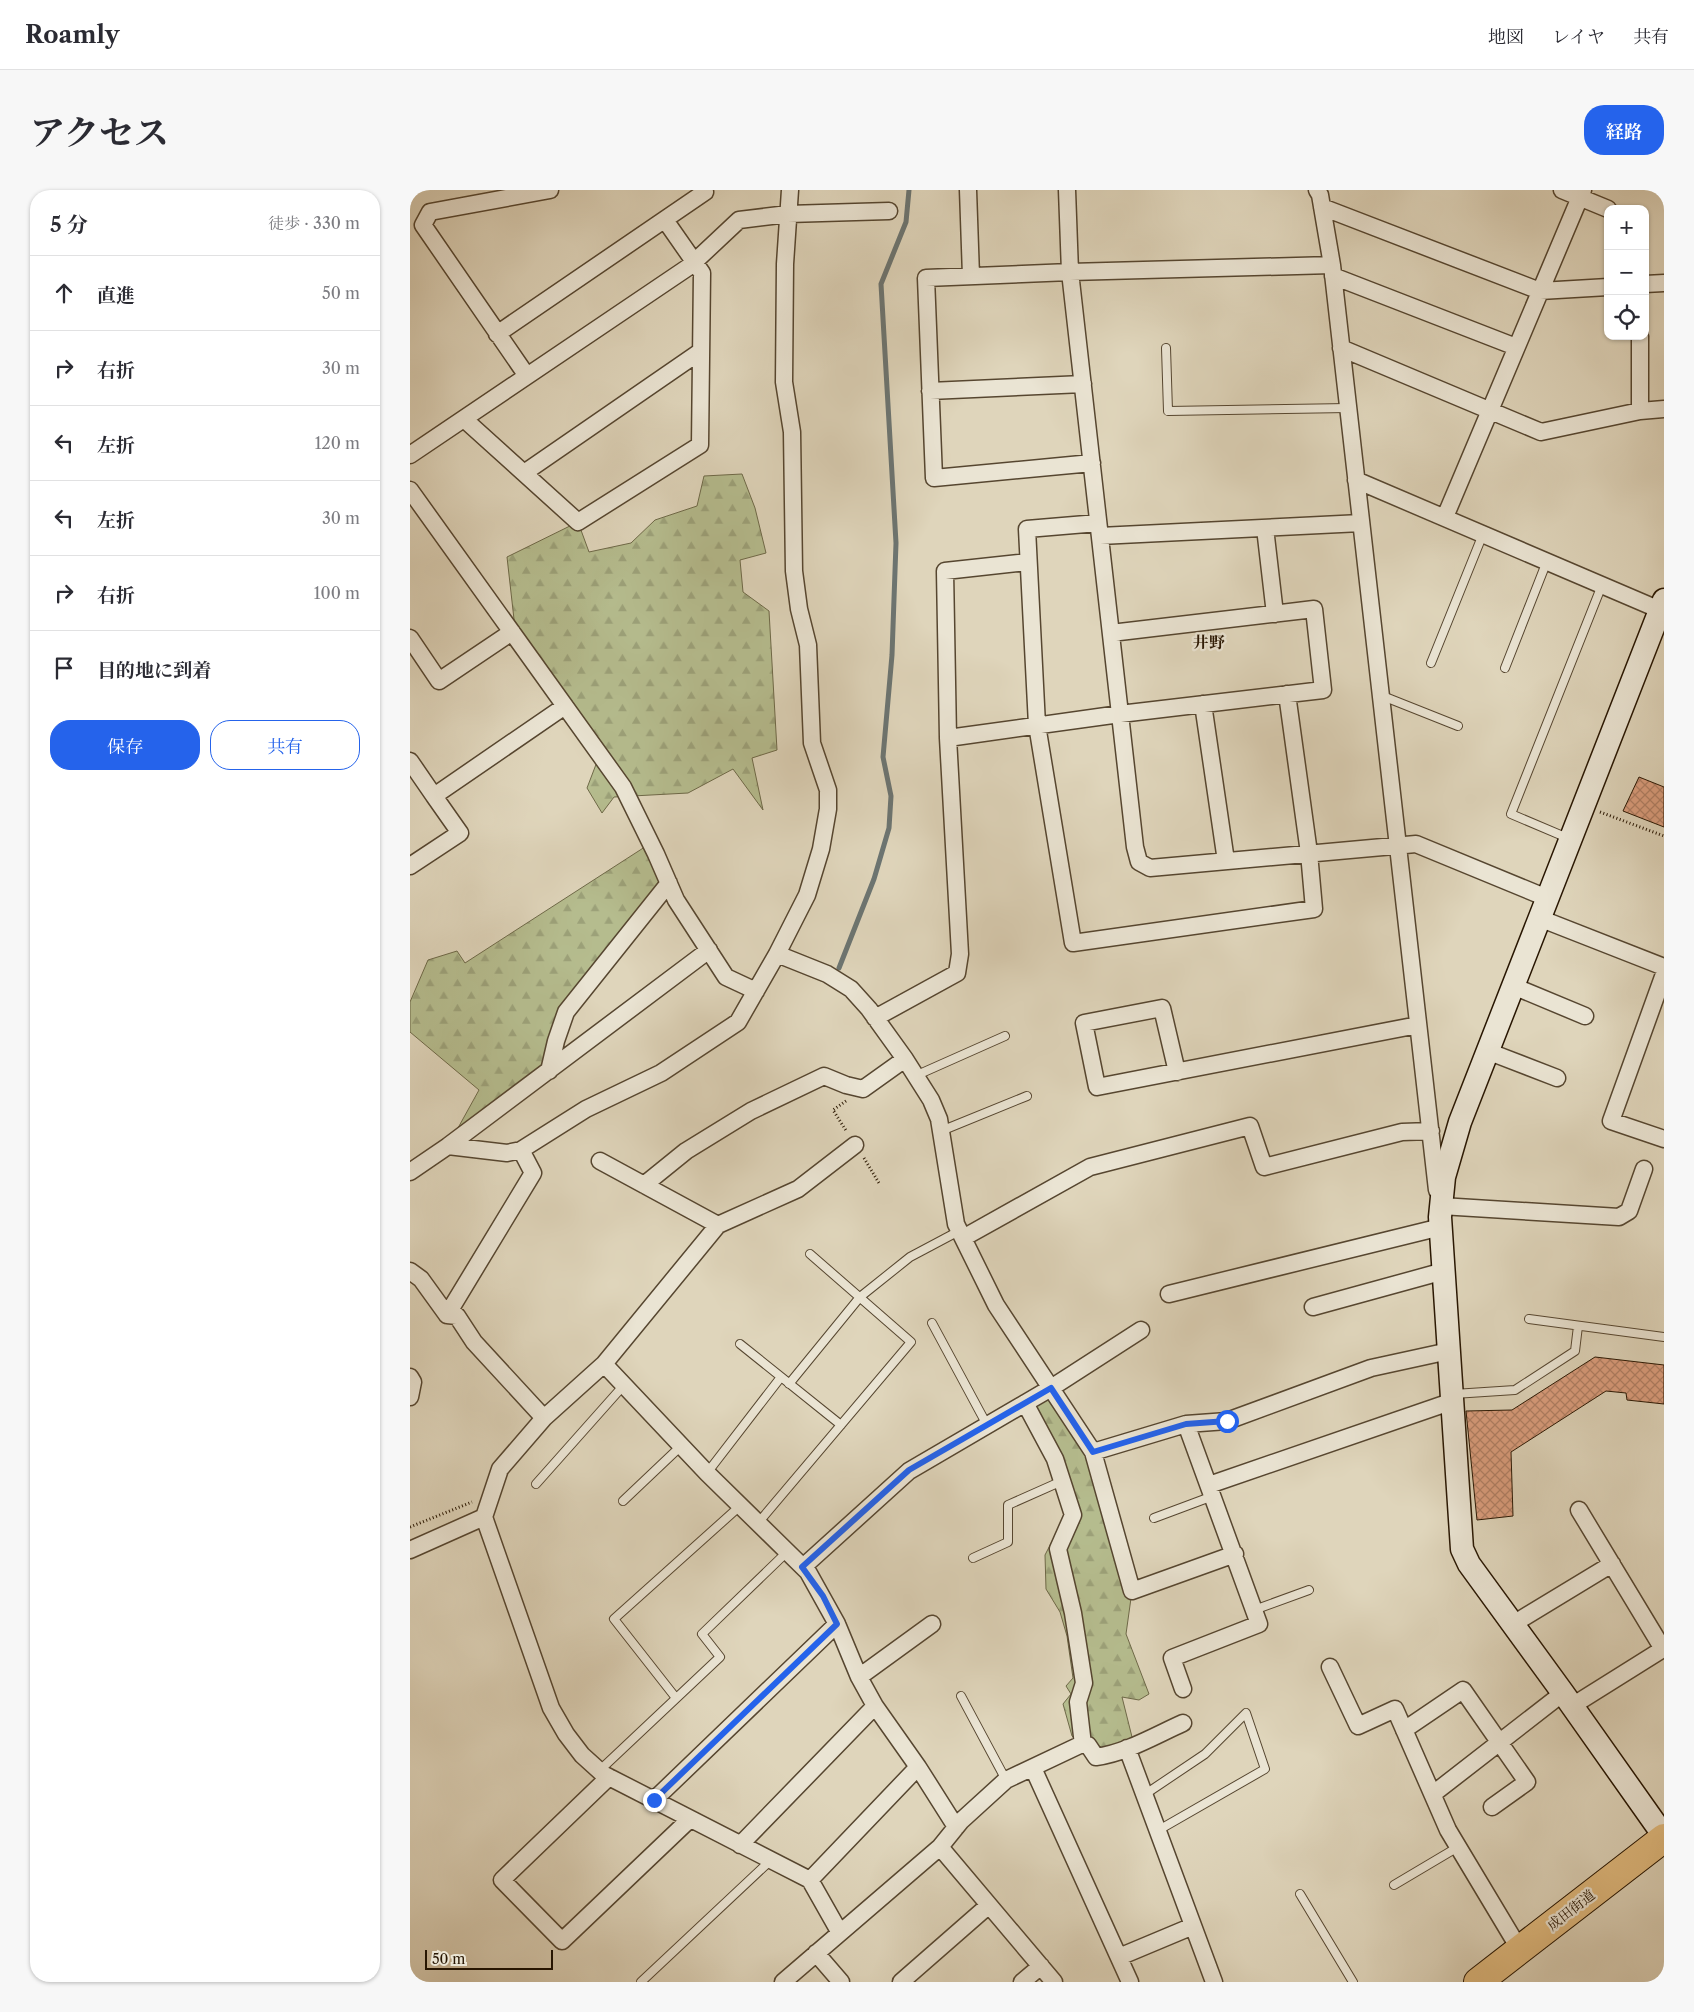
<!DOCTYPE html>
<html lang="ja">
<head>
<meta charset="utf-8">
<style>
	:root { --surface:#fff; --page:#f7f7f7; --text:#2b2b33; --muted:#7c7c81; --line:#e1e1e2; --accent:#2563eb }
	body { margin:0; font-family:"Libre Caslon Text","Noto Serif JP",serif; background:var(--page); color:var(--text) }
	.controls { position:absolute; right:15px; top:15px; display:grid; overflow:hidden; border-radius:10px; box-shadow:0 1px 4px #0004 }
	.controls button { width:45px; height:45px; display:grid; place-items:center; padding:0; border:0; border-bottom:1px solid var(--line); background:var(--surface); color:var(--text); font:25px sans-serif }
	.scale { position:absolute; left:15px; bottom:12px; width:128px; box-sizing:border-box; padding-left:5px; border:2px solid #281602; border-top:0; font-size:14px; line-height:18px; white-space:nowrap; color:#281602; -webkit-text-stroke:4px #eae4d3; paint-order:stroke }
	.stop { position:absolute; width:15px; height:15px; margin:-11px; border:4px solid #2563eb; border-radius:50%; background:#fff }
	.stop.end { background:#2563eb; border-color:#fff; box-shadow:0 1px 5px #0008 }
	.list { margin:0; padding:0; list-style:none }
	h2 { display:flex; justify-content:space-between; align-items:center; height:65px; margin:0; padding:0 20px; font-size:21px }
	h2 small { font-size:16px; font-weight:400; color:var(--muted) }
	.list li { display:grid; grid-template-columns:32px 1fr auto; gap:15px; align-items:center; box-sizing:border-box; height:75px; padding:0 20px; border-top:1px solid var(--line) }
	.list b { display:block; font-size:19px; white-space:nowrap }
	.list em { font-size:16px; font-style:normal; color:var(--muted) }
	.actions { display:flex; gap:10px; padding:15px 20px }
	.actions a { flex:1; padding:11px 0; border:1px solid var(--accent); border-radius:20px; text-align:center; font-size:18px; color:var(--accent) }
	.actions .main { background:var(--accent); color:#fff }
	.icon { flex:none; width:28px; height:28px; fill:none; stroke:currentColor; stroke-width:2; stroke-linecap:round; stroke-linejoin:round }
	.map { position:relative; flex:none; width:1254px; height:1792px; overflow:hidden; border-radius:20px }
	header { display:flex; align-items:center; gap:30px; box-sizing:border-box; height:70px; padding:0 25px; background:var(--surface); border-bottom:1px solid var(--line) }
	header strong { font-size:24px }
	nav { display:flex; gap:28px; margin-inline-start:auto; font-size:18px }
	.intro { display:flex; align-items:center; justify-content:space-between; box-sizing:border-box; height:120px; padding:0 30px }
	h1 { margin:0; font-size:35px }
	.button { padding:12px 22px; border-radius:20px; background:var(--accent); color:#fff; font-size:18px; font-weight:700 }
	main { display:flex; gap:30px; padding:0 30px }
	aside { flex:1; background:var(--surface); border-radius:20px; box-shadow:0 1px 4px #0004 }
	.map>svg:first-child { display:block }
</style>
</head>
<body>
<header>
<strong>Roamly</strong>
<nav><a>地図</a><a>レイヤ</a><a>共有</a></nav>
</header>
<div class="intro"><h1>アクセス</h1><a class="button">経路</a></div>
<main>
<aside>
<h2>5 分<small>徒歩 · 330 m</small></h2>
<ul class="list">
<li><svg class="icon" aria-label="ahead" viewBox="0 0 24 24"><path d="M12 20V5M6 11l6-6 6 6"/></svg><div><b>直進</b></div><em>50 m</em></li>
<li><svg class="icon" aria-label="right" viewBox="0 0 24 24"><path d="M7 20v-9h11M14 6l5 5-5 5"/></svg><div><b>右折</b></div><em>30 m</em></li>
<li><svg class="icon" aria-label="left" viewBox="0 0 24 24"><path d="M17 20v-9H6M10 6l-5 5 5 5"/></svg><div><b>左折</b></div><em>120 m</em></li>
<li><svg class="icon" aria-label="left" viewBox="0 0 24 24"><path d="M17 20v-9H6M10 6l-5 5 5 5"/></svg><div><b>左折</b></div><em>30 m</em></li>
<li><svg class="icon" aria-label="right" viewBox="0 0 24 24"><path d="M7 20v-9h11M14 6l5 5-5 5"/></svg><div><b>右折</b></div><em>100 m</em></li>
<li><svg class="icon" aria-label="arrive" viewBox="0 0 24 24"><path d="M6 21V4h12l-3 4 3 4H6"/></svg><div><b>目的地に到着</b></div></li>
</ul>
<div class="actions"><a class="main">保存</a><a>共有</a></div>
</aside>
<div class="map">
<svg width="1254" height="1792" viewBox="0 0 1254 1792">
	<defs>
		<pattern id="forest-firs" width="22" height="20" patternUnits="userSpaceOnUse" patternTransform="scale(1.25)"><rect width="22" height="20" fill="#b5bc8e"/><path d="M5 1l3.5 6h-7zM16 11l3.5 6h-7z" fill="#9ca179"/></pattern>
		<pattern id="building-cross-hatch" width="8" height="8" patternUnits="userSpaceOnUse" patternTransform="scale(1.25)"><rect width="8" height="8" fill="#dc9e7e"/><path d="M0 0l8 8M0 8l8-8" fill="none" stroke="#b28065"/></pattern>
	</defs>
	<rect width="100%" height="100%" fill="#dfd5bb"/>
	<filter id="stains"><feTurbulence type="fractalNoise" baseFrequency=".004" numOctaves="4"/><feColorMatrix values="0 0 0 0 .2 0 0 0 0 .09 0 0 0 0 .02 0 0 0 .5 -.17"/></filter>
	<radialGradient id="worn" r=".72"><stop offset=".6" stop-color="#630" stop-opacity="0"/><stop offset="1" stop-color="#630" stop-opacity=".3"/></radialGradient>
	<path fill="url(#forest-firs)" stroke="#6e6948" d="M 332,284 L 345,318 L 356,363 L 330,370 L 333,402 L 359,421 L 367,560 L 342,568 L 353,620 L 323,579 L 278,603 L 204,607 L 192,623 L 177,598 L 190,564 L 106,447 L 97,367 L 168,332 L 179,362 L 221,353 L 245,330 L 287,316 L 294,286 Z
		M 241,653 L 259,693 L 156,822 L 139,881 L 38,956 L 69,900 L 0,842 L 0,812 L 18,770 L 47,761 L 55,773 Z
		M 641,1198 L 683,1262 L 722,1401 L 716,1444 L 739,1504 L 729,1510 L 712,1507 L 724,1555 L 686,1567 L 662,1546 L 653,1514 L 661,1504 L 656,1496 L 663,1488 L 657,1446 L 650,1422 L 636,1399 L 635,1365 L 654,1328 L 649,1283 L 615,1213 Z"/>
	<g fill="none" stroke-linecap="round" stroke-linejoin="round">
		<path stroke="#6c7572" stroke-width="5" d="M 429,778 L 464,689 L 479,638 L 481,606 L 473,567 L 482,465 L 486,353 L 471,94 L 496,32 L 499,0"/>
	</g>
	<path fill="url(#building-cross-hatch)" stroke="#281602" d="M 1229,587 L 1254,597 L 1254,637 L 1213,621 Z
		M 1185,1167 L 1254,1175 L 1254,1214 L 1217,1210 L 1216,1203 L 1196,1201 L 1101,1262 L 1103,1326 L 1067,1330 L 1056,1221 L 1102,1220 Z"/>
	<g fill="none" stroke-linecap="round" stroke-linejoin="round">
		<g stroke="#564630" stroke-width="10">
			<path id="lane" d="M 756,158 L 758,221 L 938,218
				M 1021,473 L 1073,344
				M 1095,478 L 1137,371
				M 970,505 L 1048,536
				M 1160,649 L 1101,624 L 1192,395
				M 505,886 L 595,846
				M 531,941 L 617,906
				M 1119,1129 L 1254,1147
				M 522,1133 L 577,1235
				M 330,1154 L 431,1235
				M 379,1194 L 450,1107 L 500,1067 L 549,1041
				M 1044,1204 L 1105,1200 L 1165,1161 L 1168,1136
				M 297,1283 L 371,1187
				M 126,1294 L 214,1195
				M 213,1311 L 271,1256
				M 744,1328 L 803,1306
				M 348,1333 L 501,1152 L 400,1064
				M 563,1368 L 598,1352 L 598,1315 L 652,1291
				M 844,1420 L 899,1400
				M 551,1506 L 596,1590
				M 266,1508 L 204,1429 L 330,1316
				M 189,1581 L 310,1467 L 292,1444 L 377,1362
				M 734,1605 L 795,1564 L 836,1523 L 855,1579 L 747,1641
				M 984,1695 L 1048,1657
				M 890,1704 L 943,1792
				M 231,1792 L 361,1670"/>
		</g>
		<g stroke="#564630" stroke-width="19">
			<path id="street" d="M 558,0 L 561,86
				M 657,0 L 660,82 L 725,657 L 729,672 L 740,678 L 1006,654 L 1137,708
				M 907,0 L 910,5 L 922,75 L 1027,1000
				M 1152,0 L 1198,19
				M 912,17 L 1130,101 L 1198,97
				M 923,86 L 1106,157
				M 1235,94 L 1254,93
				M 87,144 L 295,2 L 294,0
				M 1230,146 L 1230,221
				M 931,158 L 1131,242 L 1230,221 L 1254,219
				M 117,186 L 13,35 L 20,22 L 140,0
				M 520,201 L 673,194
				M 54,229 L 168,332 L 290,255 L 292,83 L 255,30
				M 0,265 L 280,76 L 329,30 L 378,24 L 479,21
				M 682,273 L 524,288 L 516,88 L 660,82 L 922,75
				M 114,283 L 291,161
				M 946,290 L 1250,420
				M 0,300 L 213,597 L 246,664 L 266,710 L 316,787 L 346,801
				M 1035,327 L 1173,0
				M 688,333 L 617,339 L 627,535 L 663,753 L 904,719 L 899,663 L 877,504
				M 855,338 L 865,424
				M 690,346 L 951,333
				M 0,448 L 29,491 L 102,442
				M 793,514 L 816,671
				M 538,548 L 710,524 L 913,500 L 904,419 L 701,443
				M 0,571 L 24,606
				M 0,676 L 50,643 L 24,606 L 155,516
				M 1129,728 L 1254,777
				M 367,764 L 417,784 L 441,799 L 459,819 L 495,869 L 521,910 L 529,929 L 546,1034 L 586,1115 L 683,1262 L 722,1401 L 825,1364
				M 1254,784 L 1201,931 L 1254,949
				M 1103,796 L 1175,826
				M 465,828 L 547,783 L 550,764 L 538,548 L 535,381 L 617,372
				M 1077,861 L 1147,888
				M 139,881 L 146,851 L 156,822 L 259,693
				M 767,882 L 752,818 L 674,833 L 687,897 L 1008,835
				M 38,956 L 97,963 L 111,960 L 176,919 L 251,883 L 328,832 L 367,764 L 397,705 L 411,659 L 418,619 L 418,600 L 402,553 L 398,455 L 389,419 L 384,381 L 382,242 L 374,192 L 375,74 L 380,0
				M 190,971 L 308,1035
				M 0,982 L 38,956 L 299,760
				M 234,995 L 276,961 L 341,921 L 414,886 L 436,895 L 453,899 L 495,869
				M 1031,1016 L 1209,1027 L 1219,1021 L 1234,979
				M 553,1048 L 680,977 L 840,936 L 854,977 L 992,942 L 1021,941
				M 0,1081 L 11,1089 L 37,1125 L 47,1126 L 64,1152 L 134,1228
				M 759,1104 L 1031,1037
				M 903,1117 L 1034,1081
				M 37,1125 L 123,983 L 111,960
				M 194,1174 L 297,1283 L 398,1382 L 427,1434 L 449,1487 L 465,1516 L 508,1577 L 546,1637
				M 0,1187 L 3,1192 L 0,1207
				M 615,1213 L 645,1269 L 663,1325 L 648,1359 L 663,1423 L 674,1493 L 668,1512 L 673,1555
				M 776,1234 L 817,1231 L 961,1178 L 1039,1161
				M 683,1262 L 776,1234 L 849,1434 L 762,1468 L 773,1499
				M 799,1295 L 1043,1211
				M 0,1360 L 74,1327
				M 393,1377 L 499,1281 L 641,1198 L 731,1140
				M 1103,1434 L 1202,1374
				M 920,1477 L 948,1536 L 985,1519 L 1038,1640 L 1110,1760
				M 449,1487 L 522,1434
				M 1162,1516 L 1253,1459 L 1169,1320
				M 994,1540 L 1053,1500 L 1117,1592 L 1082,1617
				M 717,1558 L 804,1792
				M 623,1578 L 720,1792
				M 199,1587 L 92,1690 L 152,1751 L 280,1629
				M 1023,1604 L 1153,1503
				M 244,1610 L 427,1434
				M 330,1655 L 465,1516
				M 530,1657 L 644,1792
				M 400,1690 L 508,1577
				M 430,1743 L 400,1690 L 193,1584 L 172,1565 L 156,1544 L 141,1518 L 74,1327 L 90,1279 L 134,1228 L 194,1174 L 308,1035 L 388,999 L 445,955
				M 406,1763 L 431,1792
				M 709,1767 L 783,1736
				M 373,1792 L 530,1657 L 551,1631 L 596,1590 L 670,1555 L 678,1555 L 686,1567 C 716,1563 746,1545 773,1533
				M 491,1792 L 579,1715
				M 612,1792 L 631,1776"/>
		</g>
		<g stroke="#281602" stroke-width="25">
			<path id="secondary" d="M 1254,410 L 1050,932 L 1034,987 L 1030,1027 L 1052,1359 L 1059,1374 L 1153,1503 L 1254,1646"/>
		</g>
		<g stroke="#281602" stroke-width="30">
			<path id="highway" d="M 1068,1792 L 1254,1648"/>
		</g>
		<path stroke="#281602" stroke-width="3" stroke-dasharray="1 2.5" stroke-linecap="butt" d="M 1190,622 L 1254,646
			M 436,911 L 423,920 L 437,942
			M 454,968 L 469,993
			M 0,1337 L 62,1312"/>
		<use href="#lane" stroke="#eae4d3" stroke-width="8"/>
		<use href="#street" stroke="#eae4d3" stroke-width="16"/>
		<use href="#secondary" stroke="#eae4d3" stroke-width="22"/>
		<use href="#highway" stroke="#e0ba7e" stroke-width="28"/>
	</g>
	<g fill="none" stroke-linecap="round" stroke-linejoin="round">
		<path stroke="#2563eb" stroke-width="6" d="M 244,1610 L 427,1434 L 413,1406 L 392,1377 L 499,1280 L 641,1198 L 683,1262 L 776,1234 L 817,1231"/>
	</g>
	<g text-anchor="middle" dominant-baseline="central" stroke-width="4.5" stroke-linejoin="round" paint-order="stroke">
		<g font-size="14" fill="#281602" stroke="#eae4d3">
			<text transform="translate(1161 1720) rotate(-38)">成田街道</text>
		</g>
		<g font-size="16" font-weight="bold" fill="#281602" stroke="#eae4d3">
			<text x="799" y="452">井野</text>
		</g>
	</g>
	<rect width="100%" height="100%" filter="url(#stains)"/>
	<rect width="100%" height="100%" fill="url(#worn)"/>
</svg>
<div class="controls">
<button>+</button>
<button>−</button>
<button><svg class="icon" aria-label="locate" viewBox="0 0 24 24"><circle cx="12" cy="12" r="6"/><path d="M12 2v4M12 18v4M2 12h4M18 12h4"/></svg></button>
</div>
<div class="scale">50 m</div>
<div class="stop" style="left:817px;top:1231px"></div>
<div class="stop end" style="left:244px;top:1610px"></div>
</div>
</main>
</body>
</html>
